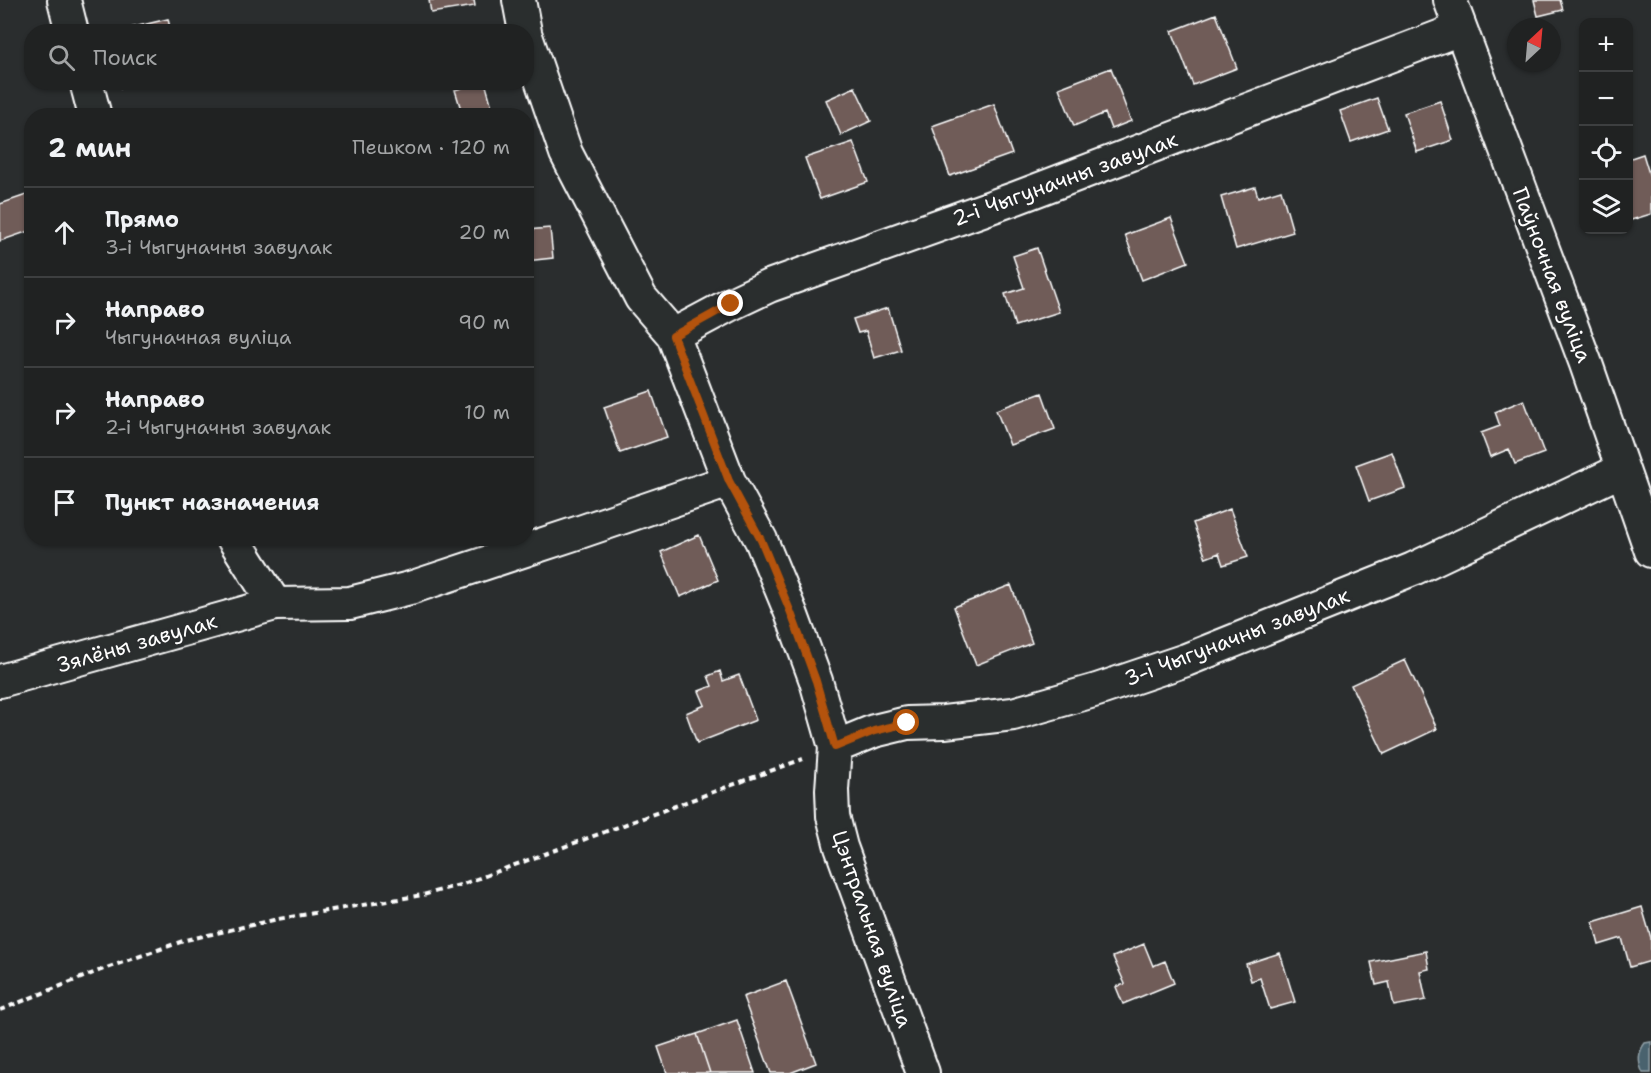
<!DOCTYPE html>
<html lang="ru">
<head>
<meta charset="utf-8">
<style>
	:root { --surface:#202222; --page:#282a2a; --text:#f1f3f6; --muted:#a2a4a5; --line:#3d3f40 }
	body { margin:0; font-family:"Shantell Sans",sans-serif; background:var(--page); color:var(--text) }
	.controls { position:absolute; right:18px; top:18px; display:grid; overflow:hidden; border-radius:12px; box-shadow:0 2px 4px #0004 }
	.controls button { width:54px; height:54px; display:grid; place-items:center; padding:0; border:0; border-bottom:2px solid var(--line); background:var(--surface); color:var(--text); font:30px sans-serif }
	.compass { position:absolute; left:1507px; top:18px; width:54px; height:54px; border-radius:50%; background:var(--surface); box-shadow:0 2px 4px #0004; rotate:26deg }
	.stop { position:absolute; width:18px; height:18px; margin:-14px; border:4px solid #b45309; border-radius:50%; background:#fff }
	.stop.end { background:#b45309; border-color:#fff; box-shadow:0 2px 6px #0008 }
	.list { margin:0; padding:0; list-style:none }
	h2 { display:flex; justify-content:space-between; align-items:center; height:78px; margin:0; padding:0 24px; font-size:26px }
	h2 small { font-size:20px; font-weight:400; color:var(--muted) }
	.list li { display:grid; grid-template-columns:39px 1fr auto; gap:18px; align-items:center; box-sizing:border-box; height:90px; padding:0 24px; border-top:2px solid var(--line) }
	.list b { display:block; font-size:22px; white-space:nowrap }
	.list p { margin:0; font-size:20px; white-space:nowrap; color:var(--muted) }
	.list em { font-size:20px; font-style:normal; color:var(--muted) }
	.icon { flex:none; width:33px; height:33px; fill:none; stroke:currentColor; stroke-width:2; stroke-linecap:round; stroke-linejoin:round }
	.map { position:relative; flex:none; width:1651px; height:1073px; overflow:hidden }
	.search { position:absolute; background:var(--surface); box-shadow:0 2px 4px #0004; left:24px; top:24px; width:510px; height:66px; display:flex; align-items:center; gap:15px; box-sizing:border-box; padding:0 21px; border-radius:24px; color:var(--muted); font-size:22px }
	.panel { position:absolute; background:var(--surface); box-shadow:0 2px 4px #0004; left:24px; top:108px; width:510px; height:438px; border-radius:24px }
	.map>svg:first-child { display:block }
</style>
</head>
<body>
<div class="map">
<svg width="1651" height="1073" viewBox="0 0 1651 1073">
	<rect width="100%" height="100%" fill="#2a2d2e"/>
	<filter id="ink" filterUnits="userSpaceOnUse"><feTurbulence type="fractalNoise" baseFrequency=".0167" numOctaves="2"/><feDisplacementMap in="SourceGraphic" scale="12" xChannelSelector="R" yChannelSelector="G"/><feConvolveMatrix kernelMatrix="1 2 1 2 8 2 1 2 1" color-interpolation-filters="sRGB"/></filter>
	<g filter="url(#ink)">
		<path fill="#4a626e" stroke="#92a1a8" stroke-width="1.5" d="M 1651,1042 L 1651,1073 L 1643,1073 C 1638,1063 1638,1052 1645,1043 Z"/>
		<path fill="#6f5c59" stroke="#fff" stroke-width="1.5" d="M 429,0 L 474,0 L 475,6 L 431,13 Z
			M 1534,0 L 1560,0 L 1563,10 L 1538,16 Z
			M 1216,14 L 1237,68 L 1193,85 L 1172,31 Z
			M 168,19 L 171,32 L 113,32 Z
			M 1111,68 L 1131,121 L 1111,129 L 1105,113 L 1074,126 L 1059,88 Z
			M 120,82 L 143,82 L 121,88 Z
			M 480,82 L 485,82 L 494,114 L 463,116 L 455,90 Z
			M 855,87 L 871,121 L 841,135 L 826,100 Z
			M 1377,98 L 1388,129 L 1351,142 L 1340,111 Z
			M 1440,101 L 1453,140 L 1417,152 L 1404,113 Z
			M 994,104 L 1012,154 L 950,176 L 932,126 Z
			M 853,142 L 868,182 L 820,199 L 805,158 Z
			M 1643,154 L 1651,180 L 1651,214 L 1628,221 L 1628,159 Z
			M 1255,187 L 1258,197 L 1281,190 L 1293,232 L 1236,249 L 1221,197 Z
			M 32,193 L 32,230 L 0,241 L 0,204 Z
			M 1171,218 L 1188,262 L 1142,280 L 1125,235 Z
			M 550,228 L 553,258 L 526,261 L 526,230 Z
			M 1037,248 L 1059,312 L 1015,326 L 1005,294 L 1024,288 L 1013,256 Z
			M 888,308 L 901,350 L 874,358 L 866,331 L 858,333 L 853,319 Z
			M 651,391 L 667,437 L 620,453 L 604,407 Z
			M 1042,393 L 1055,429 L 1010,445 L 996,410 Z
			M 1524,400 L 1544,453 L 1515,464 L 1509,449 L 1490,457 L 1481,433 L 1500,426 L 1495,412 Z
			M 1392,452 L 1405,488 L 1369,501 L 1356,465 Z
			M 1230,509 L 1248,557 L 1223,565 L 1219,553 L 1206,558 L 1193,523 Z
			M 699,535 L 718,580 L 680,597 L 661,552 Z
			M 1011,585 L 1032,643 L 976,665 L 954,607 Z
			M 1405,660 L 1437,729 L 1384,754 L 1351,685 Z
			M 720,671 L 723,681 L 739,675 L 756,720 L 697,743 L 686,713 L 705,705 L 699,691 L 712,686 L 708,676 Z
			M 1642,907 L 1651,938 L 1651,961 L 1630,967 L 1622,938 L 1599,945 L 1593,922 Z
			M 1144,944 L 1153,966 L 1165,961 L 1174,983 L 1123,1004 L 1116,987 L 1125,984 L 1113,957 Z
			M 1426,951 L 1429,969 L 1420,971 L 1426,1000 L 1394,1006 L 1389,982 L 1376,985 L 1371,962 Z
			M 1280,953 L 1295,1002 L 1270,1009 L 1260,978 L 1251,981 L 1246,964 Z
			M 786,981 L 816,1063 L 790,1073 L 771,1073 L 743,997 Z
			M 737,1020 L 755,1073 L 710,1073 L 697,1034 Z
			M 697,1034 L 710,1073 L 667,1073 L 658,1047 Z"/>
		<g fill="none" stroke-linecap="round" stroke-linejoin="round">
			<g stroke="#fff" stroke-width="36">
				<path id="minor" d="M 64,0 L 72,32
					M 519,0 L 525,32
					M 1450,0 L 1586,364 L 1651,551
					M 526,36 L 566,153 L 641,298 L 673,335 L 729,481 L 761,540 L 791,613 L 816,681 L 835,747 L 832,790 L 833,816 L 841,847 L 923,1073
					M 86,82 L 95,116
					M 673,335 L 731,304 L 769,286 L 1016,198 L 1460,29
					M 233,538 L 275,604
					M 0,681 L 275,604 L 350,603 L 410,588 L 580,532 L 729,481
					M 835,747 L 874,731 L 907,723 L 944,722 L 1013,714 L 1097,690 L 1186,660 L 1413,569 L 1622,470"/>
			</g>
			<path stroke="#fff" stroke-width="4" stroke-dasharray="6 4.5" stroke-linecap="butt" d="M 0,1010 L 101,970 L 186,940 L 278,919 L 423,895 L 463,884 L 803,759"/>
			<use href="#minor" stroke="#2a2d2e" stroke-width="32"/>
		</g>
	</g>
	<g fill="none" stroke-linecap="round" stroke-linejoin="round" filter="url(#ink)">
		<path stroke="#b45309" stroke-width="8" d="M 731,304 L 673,336 L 729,481 L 761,540 L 791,613 L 816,681 L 835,747 L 874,731 L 907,723"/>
	</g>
	<g text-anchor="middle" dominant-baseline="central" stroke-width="6" stroke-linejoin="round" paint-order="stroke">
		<g font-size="21" fill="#fff" stroke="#2a2d2e">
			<text transform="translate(1065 179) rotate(-20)">2-і Чыгуначны завулак</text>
			<text transform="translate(1552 275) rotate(69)">Паўночная вуліца</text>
			<text transform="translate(1237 637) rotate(-21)">3-і Чыгуначны завулак</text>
			<text transform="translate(137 643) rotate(-16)">Зялёны завулак</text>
			<text transform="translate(872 929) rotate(71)">Цэнтральная вуліца</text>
		</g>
	</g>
</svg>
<div class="controls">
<button>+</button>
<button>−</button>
<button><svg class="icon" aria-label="locate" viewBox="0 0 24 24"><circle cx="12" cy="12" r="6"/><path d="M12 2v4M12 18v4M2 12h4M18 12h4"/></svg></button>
<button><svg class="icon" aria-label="layers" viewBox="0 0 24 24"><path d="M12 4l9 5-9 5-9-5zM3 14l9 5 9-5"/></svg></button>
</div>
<svg class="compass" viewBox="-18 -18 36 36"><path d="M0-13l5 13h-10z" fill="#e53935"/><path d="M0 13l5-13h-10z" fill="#a2a4a5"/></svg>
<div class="stop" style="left:907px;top:723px"></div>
<div class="stop end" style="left:731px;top:304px"></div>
<div class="search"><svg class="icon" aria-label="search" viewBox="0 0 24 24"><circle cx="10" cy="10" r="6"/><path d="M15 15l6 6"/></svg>Поиск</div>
<section class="panel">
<h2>2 мин<small>Пешком · 120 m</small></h2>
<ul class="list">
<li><svg class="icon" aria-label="ahead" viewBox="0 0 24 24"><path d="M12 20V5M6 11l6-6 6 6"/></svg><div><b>Прямо</b><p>3-і Чыгуначны завулак</p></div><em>20 m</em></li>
<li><svg class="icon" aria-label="right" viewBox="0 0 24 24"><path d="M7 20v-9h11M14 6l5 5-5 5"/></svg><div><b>Направо</b><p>Чыгуначная вуліца</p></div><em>90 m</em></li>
<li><svg class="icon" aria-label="right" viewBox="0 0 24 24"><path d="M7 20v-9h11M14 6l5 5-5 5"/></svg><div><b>Направо</b><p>2-і Чыгуначны завулак</p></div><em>10 m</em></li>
<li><svg class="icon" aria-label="arrive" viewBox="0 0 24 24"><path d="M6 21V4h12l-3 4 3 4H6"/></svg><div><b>Пункт назначения</b></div></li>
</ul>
</section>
</div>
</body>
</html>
